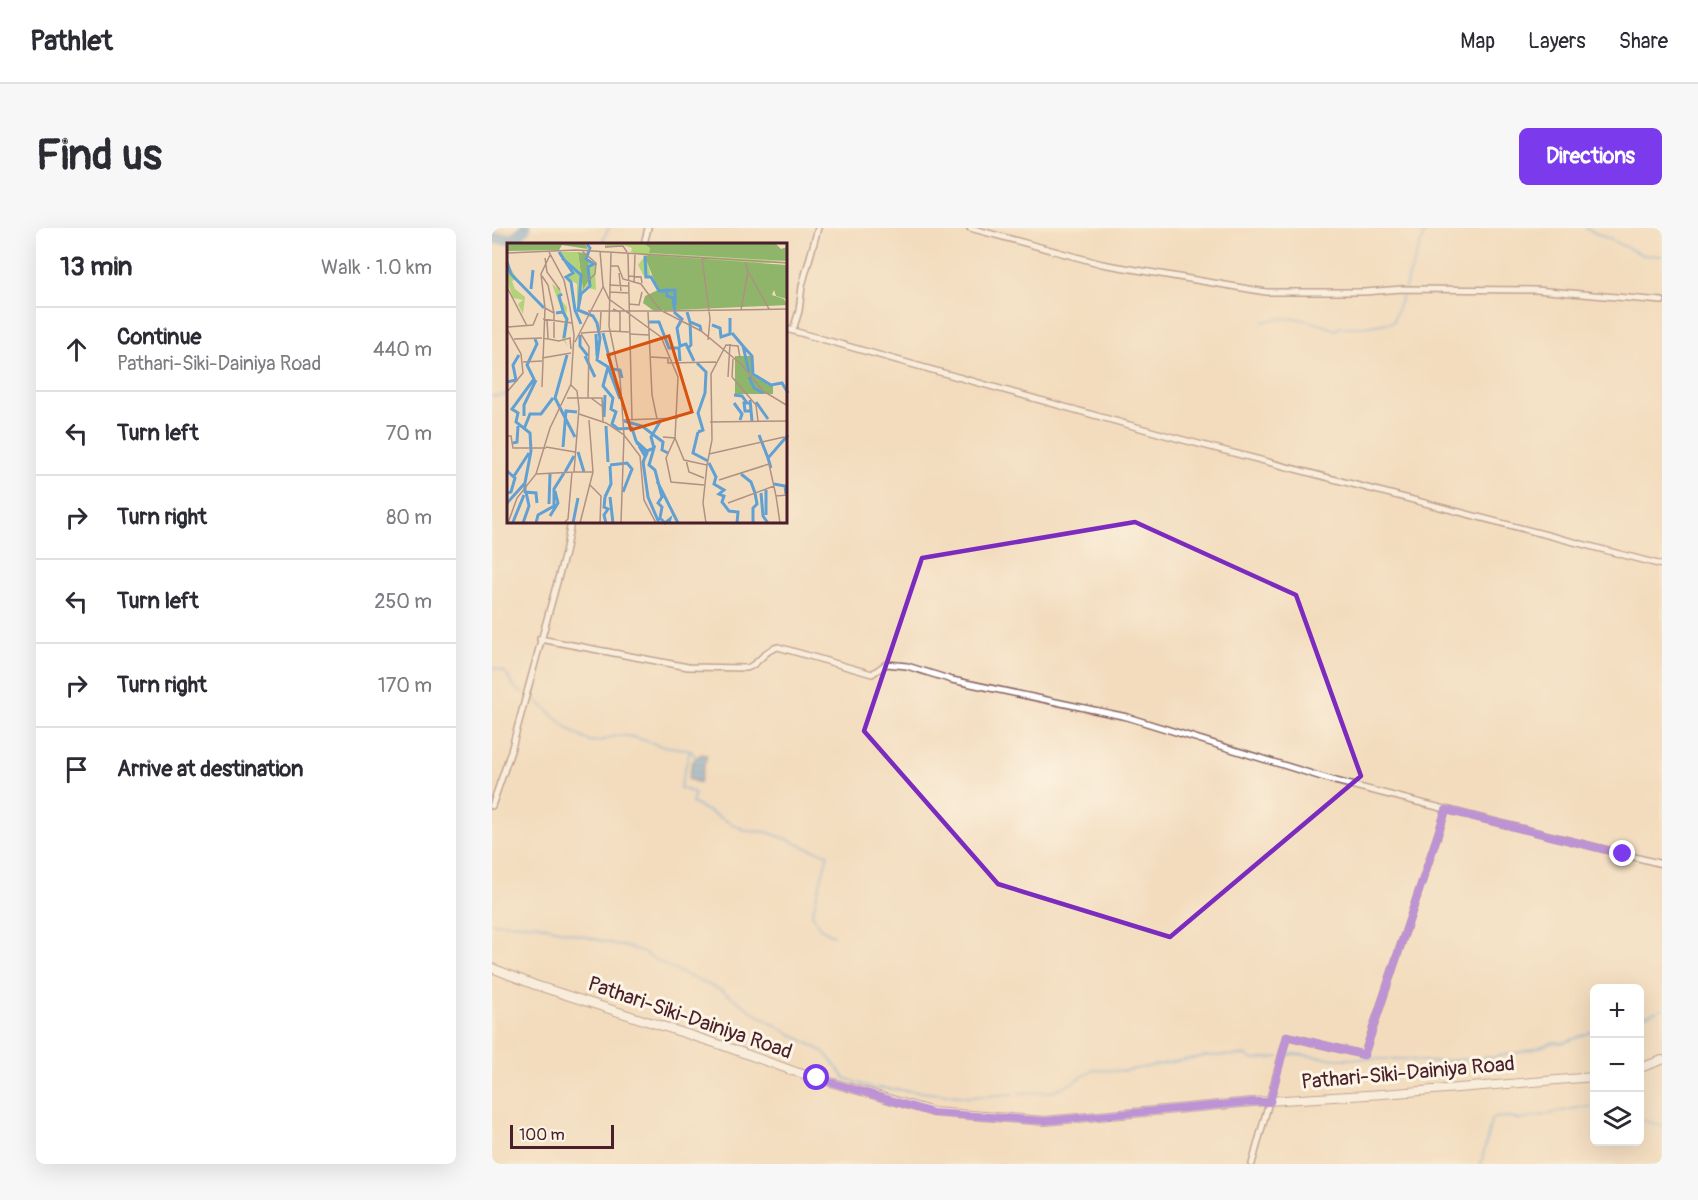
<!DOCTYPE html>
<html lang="en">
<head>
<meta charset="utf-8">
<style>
	:root { --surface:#fff; --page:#f7f7f7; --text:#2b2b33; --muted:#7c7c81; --line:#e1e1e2; --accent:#7c3aed }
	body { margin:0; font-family:Pangolin,sans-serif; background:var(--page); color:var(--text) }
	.controls { position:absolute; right:18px; bottom:18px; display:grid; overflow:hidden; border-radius:9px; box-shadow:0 6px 24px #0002 }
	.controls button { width:54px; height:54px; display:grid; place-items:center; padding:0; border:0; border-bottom:2px solid var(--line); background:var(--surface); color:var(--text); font:30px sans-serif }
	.scale { position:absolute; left:18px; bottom:15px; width:104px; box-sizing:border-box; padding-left:6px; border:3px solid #4a1f2b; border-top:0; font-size:16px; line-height:21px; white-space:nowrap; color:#4a1f2b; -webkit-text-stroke:4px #fcf5e5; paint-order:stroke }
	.stop { position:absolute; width:18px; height:18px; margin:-14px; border:4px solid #7c3aed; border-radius:50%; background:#fff }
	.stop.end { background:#7c3aed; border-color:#fff; box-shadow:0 2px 6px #0008 }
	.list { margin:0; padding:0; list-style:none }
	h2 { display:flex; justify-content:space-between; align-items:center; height:78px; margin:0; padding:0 24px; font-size:26px }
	h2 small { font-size:20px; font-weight:400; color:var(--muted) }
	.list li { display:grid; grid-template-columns:39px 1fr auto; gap:18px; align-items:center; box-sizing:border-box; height:84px; padding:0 24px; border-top:2px solid var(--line) }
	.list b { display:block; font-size:22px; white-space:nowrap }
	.list p { margin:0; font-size:20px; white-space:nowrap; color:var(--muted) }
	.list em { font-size:20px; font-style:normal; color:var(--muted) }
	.icon { flex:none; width:33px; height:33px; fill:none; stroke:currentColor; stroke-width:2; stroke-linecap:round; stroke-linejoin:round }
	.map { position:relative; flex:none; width:1170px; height:936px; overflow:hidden; border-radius:9px }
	header { display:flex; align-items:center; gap:36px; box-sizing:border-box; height:84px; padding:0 30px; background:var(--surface); border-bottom:2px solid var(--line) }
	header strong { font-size:28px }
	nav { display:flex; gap:33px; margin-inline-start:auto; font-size:21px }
	.intro { display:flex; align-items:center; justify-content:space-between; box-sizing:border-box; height:144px; padding:0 36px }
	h1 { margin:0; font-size:42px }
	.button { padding:15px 27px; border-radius:9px; background:var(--accent); color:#fff; font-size:21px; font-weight:700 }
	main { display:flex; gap:36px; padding:0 36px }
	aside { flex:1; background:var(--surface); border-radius:9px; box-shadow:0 6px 24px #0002 }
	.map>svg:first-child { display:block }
</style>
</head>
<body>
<header>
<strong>Pathlet</strong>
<nav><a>Map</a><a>Layers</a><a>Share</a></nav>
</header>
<div class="intro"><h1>Find us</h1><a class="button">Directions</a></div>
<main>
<aside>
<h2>13 min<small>Walk · 1.0 km</small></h2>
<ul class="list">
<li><svg class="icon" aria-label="ahead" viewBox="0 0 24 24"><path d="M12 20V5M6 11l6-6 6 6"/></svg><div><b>Continue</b><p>Pathari-Siki-Dainiya Road</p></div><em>440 m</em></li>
<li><svg class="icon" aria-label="left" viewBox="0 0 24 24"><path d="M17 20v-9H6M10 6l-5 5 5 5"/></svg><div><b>Turn left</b></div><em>70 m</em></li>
<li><svg class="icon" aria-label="right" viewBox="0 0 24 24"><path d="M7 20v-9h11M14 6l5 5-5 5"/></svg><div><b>Turn right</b></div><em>80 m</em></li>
<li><svg class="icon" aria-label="left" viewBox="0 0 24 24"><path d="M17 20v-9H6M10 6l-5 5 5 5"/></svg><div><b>Turn left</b></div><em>250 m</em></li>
<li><svg class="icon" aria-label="right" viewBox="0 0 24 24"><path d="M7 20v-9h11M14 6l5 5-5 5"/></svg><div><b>Turn right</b></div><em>170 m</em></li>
<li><svg class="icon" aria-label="arrive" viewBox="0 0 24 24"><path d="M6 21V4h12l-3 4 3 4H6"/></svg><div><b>Arrive at destination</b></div></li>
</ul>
</aside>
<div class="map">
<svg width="1170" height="936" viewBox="0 0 1170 936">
	<defs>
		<pattern id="water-rules" width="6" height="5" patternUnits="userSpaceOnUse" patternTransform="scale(1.5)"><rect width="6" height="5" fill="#61a0d3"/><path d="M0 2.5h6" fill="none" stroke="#5282ab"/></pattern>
	</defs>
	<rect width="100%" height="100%" fill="#fcf5e5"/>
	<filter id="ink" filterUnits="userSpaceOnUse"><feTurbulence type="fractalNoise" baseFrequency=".0167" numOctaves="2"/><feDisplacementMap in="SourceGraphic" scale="12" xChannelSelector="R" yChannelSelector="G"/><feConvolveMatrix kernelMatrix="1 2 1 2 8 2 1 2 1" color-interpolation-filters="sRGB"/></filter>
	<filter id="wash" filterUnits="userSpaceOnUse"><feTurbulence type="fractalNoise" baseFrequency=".008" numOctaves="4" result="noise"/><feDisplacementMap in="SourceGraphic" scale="24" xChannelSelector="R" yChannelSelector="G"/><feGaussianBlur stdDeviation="1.35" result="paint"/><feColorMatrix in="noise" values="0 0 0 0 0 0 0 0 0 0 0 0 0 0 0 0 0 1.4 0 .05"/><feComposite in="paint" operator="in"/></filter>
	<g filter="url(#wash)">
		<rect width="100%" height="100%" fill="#f3dcbe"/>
		<path fill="url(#water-rules)" stroke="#56607f" stroke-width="1.5" d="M 209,526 L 215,527 L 207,555 L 196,551 L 201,533 Z"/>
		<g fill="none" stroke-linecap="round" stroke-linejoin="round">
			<path stroke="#61a0d3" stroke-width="2" d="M 1093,0 L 1151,27 L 1170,28
				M 109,16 L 117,0
				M 771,94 C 800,86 817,92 844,102 L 848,99 L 872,99 L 901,94 L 934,0
				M 0,168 L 13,167 L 16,164
				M 0,439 L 13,444 L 24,461 L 31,465
				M 38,468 C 59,481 73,504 98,513 C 108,516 115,509 125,508 C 142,506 154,514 170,518 C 179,519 189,520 198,522 L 205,530
				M 198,522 L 188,560 L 203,565 L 200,575 L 254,603 L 275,604 L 298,612 L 312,619 L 336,626 L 320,686 L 328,700 L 341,707
				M 0,695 L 43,696 L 146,722 L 180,741 L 229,762 L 272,791 L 332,824 L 353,850 L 382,861 L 390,860 L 477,869 L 521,866
				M 1168,782 L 1170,781
				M 1148,790 L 1164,783
				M 792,828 L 803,826 L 844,831 L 916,831 L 937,834 L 1002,829 L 1039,822 L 1062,814 L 1071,815 L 1102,803
				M 527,865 L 558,864 L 578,856 L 601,842 L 632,843 L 713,828 L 754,827 L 761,832 L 787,829
				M 1148,892 L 1170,897
				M 989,936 L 1000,890 L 1016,889 L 1028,892 L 1090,879 L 1102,879"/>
			<path stroke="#61a0d3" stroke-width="12" d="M 0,10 L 22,11 L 33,0"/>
		</g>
	</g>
	<g filter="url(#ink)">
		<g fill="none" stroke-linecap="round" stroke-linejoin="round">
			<g stroke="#85615e" stroke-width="8">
				<path id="minor" d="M 478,0 L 610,36 L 774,64 L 873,64 L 910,61 L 1044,62 L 1170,73
					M 152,16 L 156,0
					M 294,101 L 684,210 L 1170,337
					M 301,102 L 307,83 L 310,58 L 326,0
					M 48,411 L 196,439 L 255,440 C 269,435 270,423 286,419 L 380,446 L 394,436 L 415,438 L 460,452 L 635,489 L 843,553 L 1170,636
					M 0,578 L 19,523 L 73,325 L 79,294
					M 760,936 L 795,808 L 872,827 L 954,582"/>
			</g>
			<g stroke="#85615e" stroke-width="10">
				<path id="secondary" d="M 0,740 L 43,757 L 229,817 L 304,844 L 442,884 L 553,893 L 760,874 L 891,866 L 1102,849
					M 1148,840 L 1170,832"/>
			</g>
			<use href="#minor" stroke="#fff" stroke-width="5"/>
			<use href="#secondary" stroke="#fff" stroke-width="8"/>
		</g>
	</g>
	<g fill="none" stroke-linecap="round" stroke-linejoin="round" filter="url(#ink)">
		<path stroke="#7c3aed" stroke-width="8" d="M 325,850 L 441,885 L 553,893 L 760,874 L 778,874 L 795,808 L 872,827 L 954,582 L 1131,626"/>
	</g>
	<path d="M0 0H1170V936H0ZM 643,294 L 804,367 L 869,548 L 678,709 L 506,656 L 372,503 L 430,330 Z" fill="#f3dcbe" fill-opacity=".55" fill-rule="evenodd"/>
	<path fill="none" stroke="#7b2cbf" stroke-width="4.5" stroke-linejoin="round" d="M 643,294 L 804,367 L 869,548 L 678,709 L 506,656 L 372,503 L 430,330 Z"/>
	<g text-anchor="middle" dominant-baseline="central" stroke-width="6" stroke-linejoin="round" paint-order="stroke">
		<g font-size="21" fill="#4a1f2b" stroke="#fcf5e5">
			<text transform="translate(198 790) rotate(19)">Pathari-Siki-Dainiya Road</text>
			<text transform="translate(916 845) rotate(-5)">Pathari-Siki-Dainiya Road</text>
		</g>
	</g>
	<g transform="translate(15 15)">
		<rect width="280" height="280" fill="#f3dcbe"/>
		<path d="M 98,1 L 137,1 L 143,5 L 142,10 L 280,18 L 243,21 L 139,14 L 144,34 L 138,35 L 131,22 L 138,13 L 124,9 L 125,5 L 116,2 L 98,5 ZM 80,17 L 88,23 L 89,47 L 82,45 L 76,49 L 82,37 Z" fill="#b3d37a"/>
		<path d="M 0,1 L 78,1 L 81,6 L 55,2 L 52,7 L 0,8 ZM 137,1 L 269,1 L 274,6 L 280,4 L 280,18 L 142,10 L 143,5 ZM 71,9 L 81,11 L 82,37 L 76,47 ZM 141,12 L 280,22 L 280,56 L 269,53 L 267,47 L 265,52 L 277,56 L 280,62 L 147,68 L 136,60 L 138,53 L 151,47 L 138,14 ZM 228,113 L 245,113 L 246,131 L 266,142 L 266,151 L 228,151 Z" fill="#8eb56a"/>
		<path d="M 52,9 L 71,9 L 76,49 L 71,67 L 79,72 L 70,68 L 70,41 L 59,34 L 66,30 ZM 0,19 L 10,36 L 5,38 L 8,46 L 18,54 L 16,71 L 11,61 L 16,57 L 6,55 L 2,43 ZM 45,41 L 54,48 L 53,56 L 60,64 L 57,95 L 61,104 L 55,95 L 58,77 Z" fill="#b3d37a"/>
		<path fill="none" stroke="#61a0d3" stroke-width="3" d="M 80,1 L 83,5 L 79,16 L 87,21 L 81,24 L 83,43 L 74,51 L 71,67 L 86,73 L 90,80 L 93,95 L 90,117 L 101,124 L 96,143 L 106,155 L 104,166 L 109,169 L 105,181 L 111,186 L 125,185 L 129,198 L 140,208 L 147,205 L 142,222 L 148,227 L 155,254 L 151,260 L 155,264 L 153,275 L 158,280 L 163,276 L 162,280M 52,9 L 66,30 L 59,34 L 64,39 L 68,67 L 74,81M 138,13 L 139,34 L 144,34 L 152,48 L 168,47 L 168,62M 55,15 L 74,32 L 72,61M 0,19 L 4,31 L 37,65M 24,46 L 26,27M 152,48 L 160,47 L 160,53 L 166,55 L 168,70 L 175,76 L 170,85 L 173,103 L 179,101 L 187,118M 55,51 L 52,53 L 56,68M 180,69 L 183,79 L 193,83 L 194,88M 49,70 L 56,69 L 60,76 L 57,95M 142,79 L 152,79 L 162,105 L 172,105 L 173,118M 205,82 L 213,85 L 214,94 L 223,91 L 223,75M 96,90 L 105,126 L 113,127 L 115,135M 225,90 L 236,103 L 242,129M 89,91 L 90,113M 73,92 L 73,103 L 81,113M 236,103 L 245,113 L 246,131 L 264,142 L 275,140 L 281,150M 180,106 L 184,102 L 183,79M 60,112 L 48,155 L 68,194M 78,113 L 88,134M 190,120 L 199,129 L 198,150 L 191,170 L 196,187 L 191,189M 101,124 L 113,156M 242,134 L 247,145 L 256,150M 0,139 L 9,137 L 6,122 L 12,112M 227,152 L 235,153 L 240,160 L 237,160 L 238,168 L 243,168M 243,157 L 245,178M 249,159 L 261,176M 227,160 L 235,171 L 233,177M 17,173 L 17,162 L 29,137M 97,174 L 98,152M 117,178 L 135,183 L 156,199 L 155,207 L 161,210M 99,183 L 101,219M 17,186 L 23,171 L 34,171 L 46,155M 191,189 L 186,210 L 201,218M 252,192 L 261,215M 129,199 L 140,210 L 136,219 L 141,254 L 152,280M 6,200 L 10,199 L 11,183M 132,203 L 138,213 L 136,221M 56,204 L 59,168 L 70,169M 147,205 L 144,194 L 154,177M 71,209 L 77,229M 202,220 L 209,234 L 207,241 L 217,247 L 212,251 L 217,253 L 215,259 L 222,268 L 231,269 L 230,280M 103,222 L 120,220 L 125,226 L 116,249M 264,225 L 261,215 L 281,192M 0,228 L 8,235 L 4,249 L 0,250M 58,229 L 67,213M 234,231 L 244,239 L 248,250 L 250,261 L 246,265 L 246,280M 7,233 L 22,210M 150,238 L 171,280M 18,241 L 18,249 L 29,250 L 30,260M 267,241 L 278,243 L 279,251M 259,247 L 259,272M 254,250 L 256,273 L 261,280M 98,254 L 104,241 L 103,223M 98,254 L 97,264 L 101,266 L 97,272 L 99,280M 103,254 L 106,280M 0,260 L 18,240 L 24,208 L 23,190 L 9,179 L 11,170 L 5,166 L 27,136 L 20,122 L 30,101 L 28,96M 42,261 L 43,231M 43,273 L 51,260 L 48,248M 6,279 L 17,252M 16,280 L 22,263 L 19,249M 29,280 L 31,272 L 47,263 L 47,246 L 57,230M 66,280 L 71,255"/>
		<path fill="none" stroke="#af9083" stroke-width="1.5" d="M 98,4 L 116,3 L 120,9M 75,8 L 89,20 L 88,31 L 82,37M 93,8 L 96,43 L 102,56 L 154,94 L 171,134 L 168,195 L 177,217 L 200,222 L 196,260 L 199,280M 0,10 L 69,7 L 281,20M 104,10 L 102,83 L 113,136 L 117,192 L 133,213 L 137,257 L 149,280M 121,11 L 125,177M 38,15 L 40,29 L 53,47M 195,15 L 203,76 L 201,97M 103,23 L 111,23 L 116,36 L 134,41 L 153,67 L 194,88 L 234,121 L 256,148 L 281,163M 112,30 L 114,48M 242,30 L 262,66M 35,33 L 41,42 L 47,70M 121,33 L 134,34 L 135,40M 0,35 L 0,53M 127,40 L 128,11M 102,42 L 121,43M 1,46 L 20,83M 103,49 L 121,50M 122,61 L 132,62 L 135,49M 38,65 L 47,70 L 47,95M 106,66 L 113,69 L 113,88M 234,67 L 241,29 L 238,17M 81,68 L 154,68M 157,68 L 281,66M 141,69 L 145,152 L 150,176M 36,76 L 65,80M 40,77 L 41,95M 0,84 L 26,82 L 31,70M 0,86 L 14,111 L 16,130 L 0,149M 93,87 L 94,69M 103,88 L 122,89M 74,90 L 103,88M 74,91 L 82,104 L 81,155M 122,91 L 142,92M 36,95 L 52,98 L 63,95 L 64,106M 7,96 L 35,95M 68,99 L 96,44M 144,114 L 161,115 L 161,120 L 209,119M 35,115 L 64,110M 16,119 L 35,118M 221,134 L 223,101M 225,134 L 249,162 L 251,178M 225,134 L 226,116M 35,144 L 38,65 L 34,31 L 43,12M 60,155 L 84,155 L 96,164M 85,155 L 95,155 L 96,179M 72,171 L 99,180 L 117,192 L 114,280M 116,177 L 171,175M 203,179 L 281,178M 0,193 L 4,193 L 6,205 L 39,205M 156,194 L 168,195 L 159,215 L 164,239 L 197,242M 39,204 L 68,209M 202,211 L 277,194M 179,217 L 182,229 L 197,235M 200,222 L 205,197 L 204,131 L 219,102 L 231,103 L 233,115M 66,229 L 86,229M 29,231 L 67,229 L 72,165 L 70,148 L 64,142M 212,237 L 262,221 L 269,253 L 281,252M 82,241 L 94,253 L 93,280M 269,253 L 273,280M 221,260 L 267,243M 1,280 L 10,255 L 29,231 L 43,185 L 64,141 L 67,92 L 63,65 L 57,37 L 42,9M 57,280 L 61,276 L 65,229M 73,280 L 86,229 L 82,177"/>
		<path fill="#d8530f" fill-opacity="0.15" stroke="#d8530f" stroke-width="3" d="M 162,93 L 185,169 L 124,187 L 101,112 Z"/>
		<rect width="280" height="280" fill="none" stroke="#4a1f2b" stroke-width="3"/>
	</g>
</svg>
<div class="controls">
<button>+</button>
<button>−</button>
<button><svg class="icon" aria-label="layers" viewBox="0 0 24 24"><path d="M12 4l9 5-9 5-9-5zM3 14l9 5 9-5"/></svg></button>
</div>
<div class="scale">100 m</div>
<div class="stop" style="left:325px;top:850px"></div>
<div class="stop end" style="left:1131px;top:626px"></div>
</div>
</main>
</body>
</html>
